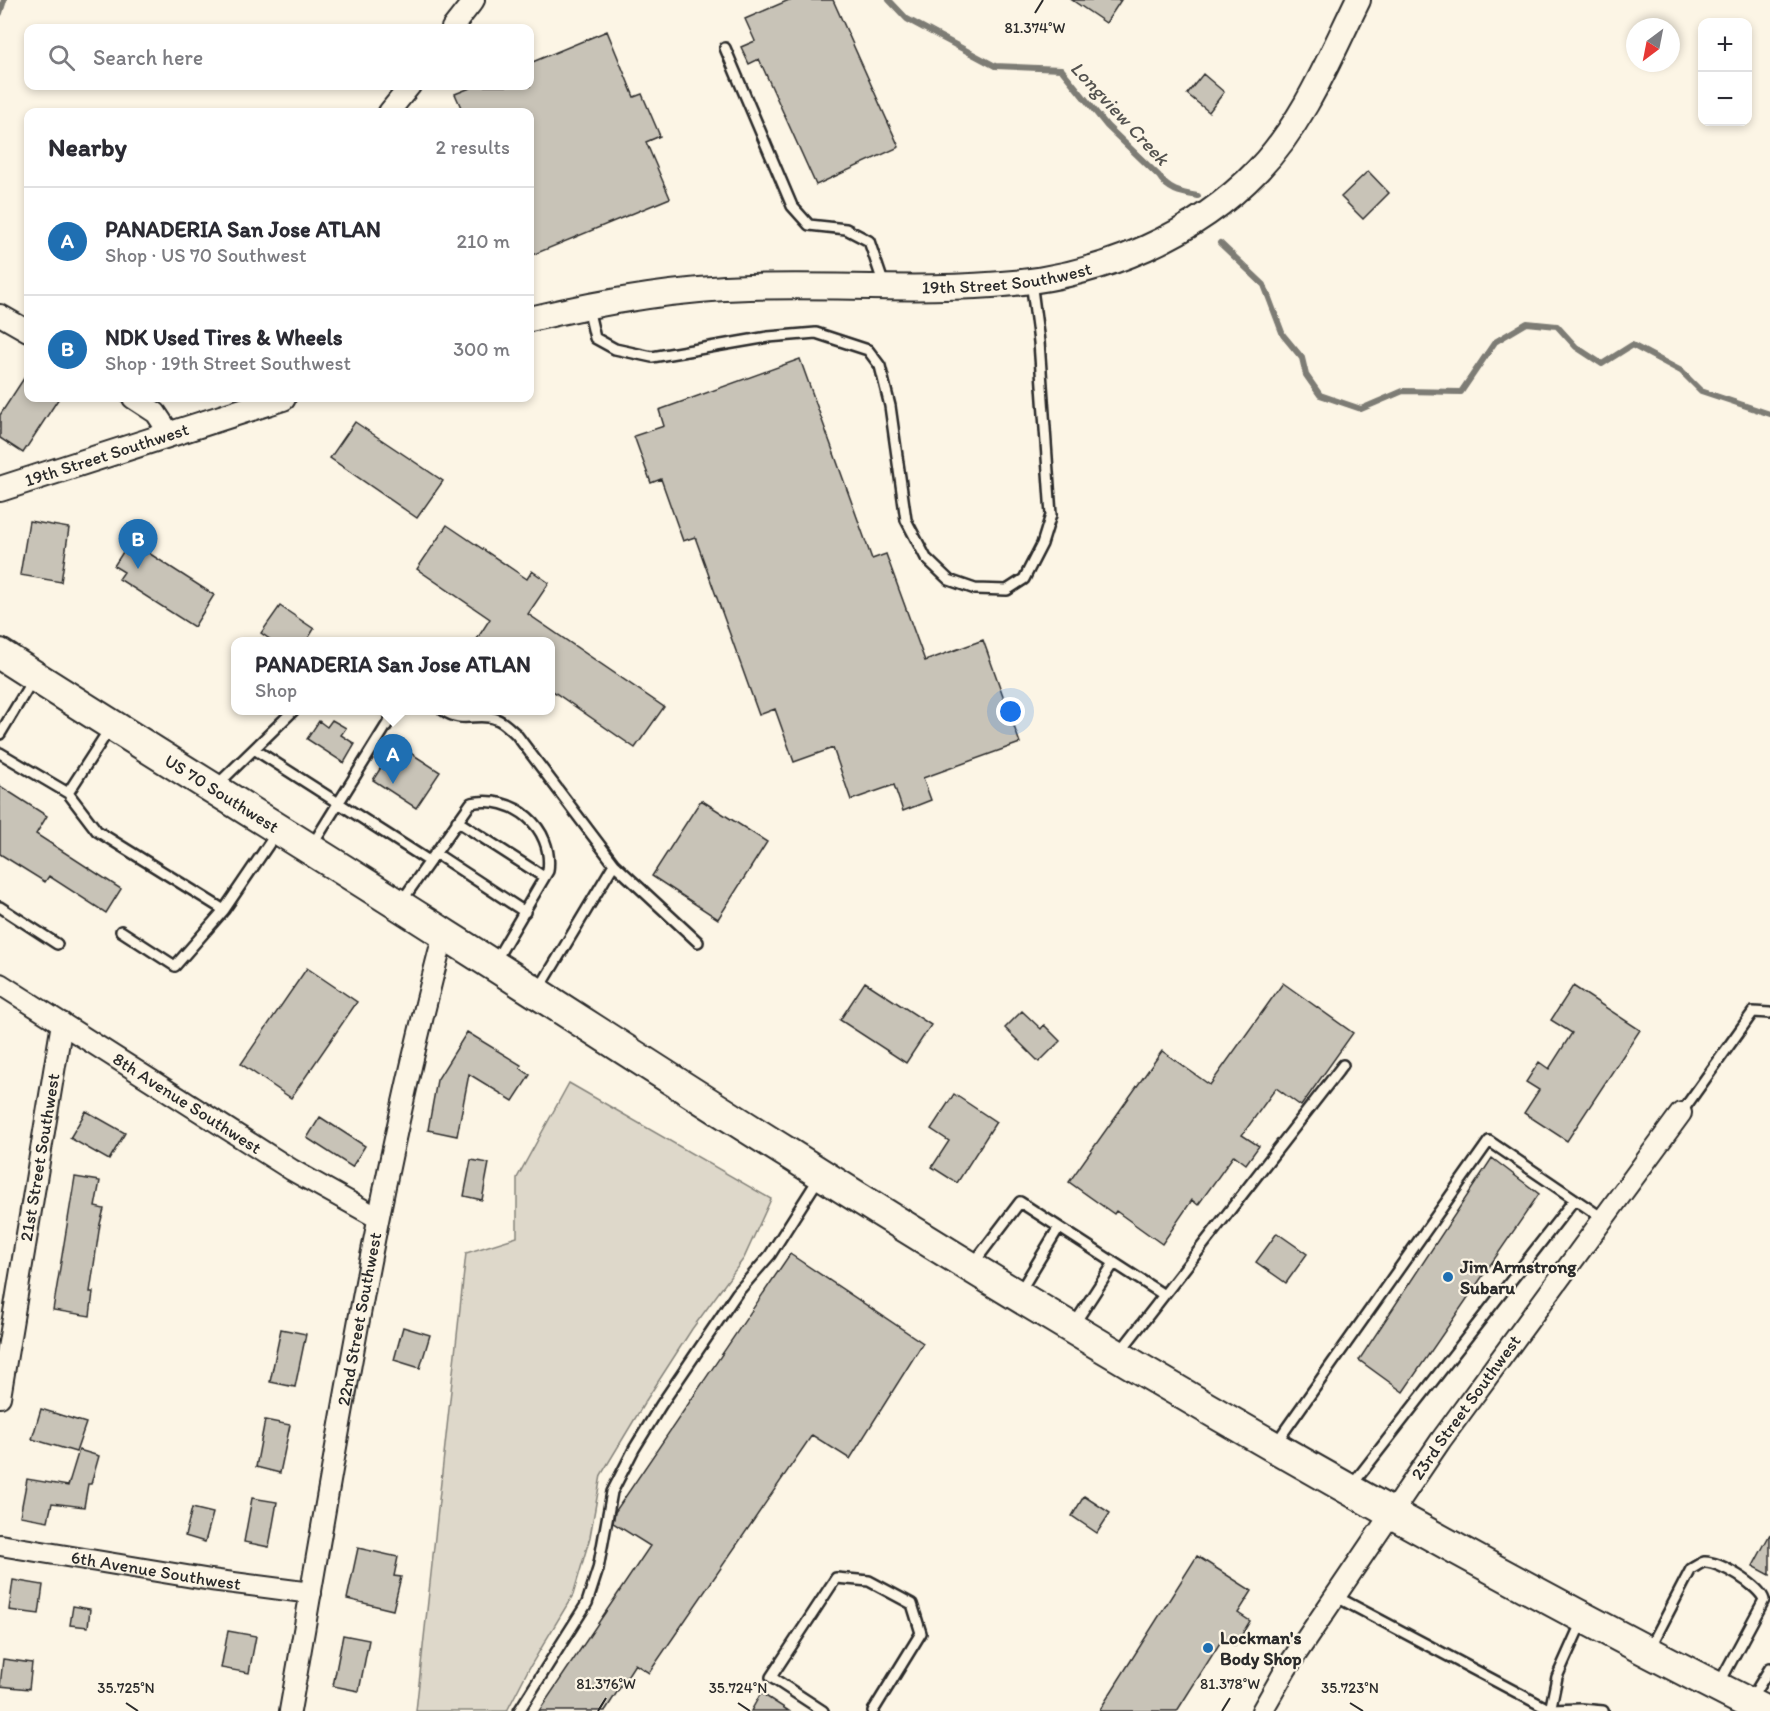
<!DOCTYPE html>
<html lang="en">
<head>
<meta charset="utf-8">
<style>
	:root { --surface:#fff; --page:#f2f2f3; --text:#2b2b33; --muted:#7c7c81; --line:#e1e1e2; --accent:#1f6fb2 }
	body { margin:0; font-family:Itim,sans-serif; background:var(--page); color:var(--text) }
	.controls { position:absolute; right:18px; top:18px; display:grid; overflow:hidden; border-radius:12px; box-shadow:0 3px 9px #0003 }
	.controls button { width:54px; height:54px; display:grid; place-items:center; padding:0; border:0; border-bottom:2px solid var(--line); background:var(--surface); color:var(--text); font:30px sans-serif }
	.compass { position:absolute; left:1626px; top:18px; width:54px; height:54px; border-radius:50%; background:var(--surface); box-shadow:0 3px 9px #0003; rotate:212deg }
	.you { position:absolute; left:1011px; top:712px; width:21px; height:21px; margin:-15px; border:4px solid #fff; border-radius:50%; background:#1a73e8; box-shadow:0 0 0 9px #1a73e833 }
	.badge { display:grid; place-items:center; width:39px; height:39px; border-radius:50%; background:var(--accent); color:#fff; font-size:20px; font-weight:700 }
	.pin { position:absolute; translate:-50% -50px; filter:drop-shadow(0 2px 3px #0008) }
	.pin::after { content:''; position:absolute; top:32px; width:21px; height:18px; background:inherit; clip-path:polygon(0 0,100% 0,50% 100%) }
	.popup { position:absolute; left:231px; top:637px; width:324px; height:78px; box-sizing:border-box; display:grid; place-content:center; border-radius:12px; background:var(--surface); filter:drop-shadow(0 2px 4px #0005); font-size:20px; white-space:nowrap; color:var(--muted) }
	.popup b { font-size:22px; color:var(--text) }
	.popup::after { content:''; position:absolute; left:50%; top:100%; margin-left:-12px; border:12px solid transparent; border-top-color:var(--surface) }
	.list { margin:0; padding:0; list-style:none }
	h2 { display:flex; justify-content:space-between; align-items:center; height:78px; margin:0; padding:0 24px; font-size:26px }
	h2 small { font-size:20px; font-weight:400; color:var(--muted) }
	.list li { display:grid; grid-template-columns:39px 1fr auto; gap:18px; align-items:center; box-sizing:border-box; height:108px; padding:0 24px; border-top:2px solid var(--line) }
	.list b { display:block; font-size:22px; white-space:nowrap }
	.list p { margin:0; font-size:20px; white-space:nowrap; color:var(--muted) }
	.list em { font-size:20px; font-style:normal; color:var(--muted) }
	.icon { flex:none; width:33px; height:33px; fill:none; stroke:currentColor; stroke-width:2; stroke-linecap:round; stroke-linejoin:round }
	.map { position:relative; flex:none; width:1770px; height:1711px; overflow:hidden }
	.search { position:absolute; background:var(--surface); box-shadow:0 3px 9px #0003; left:24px; top:24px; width:510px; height:66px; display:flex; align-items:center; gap:15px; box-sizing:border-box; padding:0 21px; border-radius:12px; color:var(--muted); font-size:22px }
	.panel { position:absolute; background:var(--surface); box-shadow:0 3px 9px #0003; left:24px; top:108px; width:510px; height:294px; border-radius:12px }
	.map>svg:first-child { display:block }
</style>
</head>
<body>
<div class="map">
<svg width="1770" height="1711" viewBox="0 0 1770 1711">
	<rect width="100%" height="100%" fill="#fcf5e5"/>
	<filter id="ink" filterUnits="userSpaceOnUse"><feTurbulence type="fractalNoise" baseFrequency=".0167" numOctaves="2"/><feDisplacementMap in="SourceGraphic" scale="12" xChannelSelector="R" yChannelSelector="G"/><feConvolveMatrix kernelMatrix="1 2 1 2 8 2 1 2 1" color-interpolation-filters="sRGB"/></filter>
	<g filter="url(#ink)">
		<path fill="#ded8ca" stroke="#84827a" stroke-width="1.5" d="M 569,1083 L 771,1199 L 744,1258 L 692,1329 L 645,1402 L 601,1475 L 590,1537 L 573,1595 L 528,1670 L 507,1711 L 416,1711 L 466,1253 L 517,1237 L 517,1178 Z"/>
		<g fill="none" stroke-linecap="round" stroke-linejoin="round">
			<path stroke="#7d7b74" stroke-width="6" d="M 889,0 L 907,19 L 995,66 L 1061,69 L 1107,126 L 1159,176 C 1168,191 1182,193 1198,196
				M 0,13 L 4,0
				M 1220,243 L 1264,285 L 1283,335 L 1302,358 L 1306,375 L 1320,395 L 1361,409 L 1403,391 L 1461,392 L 1495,342 L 1527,323 L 1557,326 L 1576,347 L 1602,364 L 1632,345 L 1681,371 L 1701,391 L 1770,414"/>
		</g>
		<path fill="#c8c3b7" stroke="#2b2b2b" stroke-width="1.5" d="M 789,0 L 833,0 L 899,147 L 816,185 L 759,59 L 749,64 L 741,47 L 755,41 L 745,19 Z
			M 1072,0 L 1121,0 L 1106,23 Z
			M 607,31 L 634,97 L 642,94 L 660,136 L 646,142 L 670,198 L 530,256 L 530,112 L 463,112 L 455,94 L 475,86 L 530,86 L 530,63 Z
			M 1203,74 L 1224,92 L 1209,112 L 1187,94 Z
			M 1368,171 L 1389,193 L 1363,219 L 1341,197 Z
			M 800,359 L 872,559 L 886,554 L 925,661 L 983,640 L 1020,743 L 923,778 L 931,800 L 903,811 L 894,785 L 851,800 L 833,748 L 794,762 L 775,709 L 759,715 L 695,537 L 683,541 L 661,479 L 651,483 L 634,436 L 664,426 L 659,410 Z
			M 28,372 L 28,398 L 59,398 L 23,453 L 0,438 L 0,415 Z
			M 355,422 L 443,481 L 417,518 L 330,458 Z
			M 29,521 L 69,528 L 61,582 L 20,575 Z
			M 447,525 L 527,579 L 532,571 L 549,583 L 528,614 L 664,707 L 635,748 L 550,689 L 550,642 L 475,642 L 490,619 L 417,569 Z
			M 130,541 L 214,595 L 194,627 L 119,579 L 124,572 L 114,566 Z
			M 280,606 L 314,629 L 306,642 L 274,642 L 261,633 Z
			M 332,720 L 346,728 L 341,735 L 355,744 L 344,763 L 307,739 L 319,721 L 327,727 Z
			M 409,752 L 440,772 L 416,808 L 373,780 L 387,758 L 400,766 Z
			M 0,786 L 47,816 L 36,834 L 121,889 L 106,913 L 49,876 L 45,882 L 0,854 Z
			M 701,800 L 767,842 L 718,919 L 652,876 Z
			M 307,968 L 357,1002 L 291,1098 L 241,1064 Z
			M 865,982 L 931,1025 L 906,1063 L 840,1020 Z
			M 1283,983 L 1353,1033 L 1301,1106 L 1276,1088 L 1242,1135 L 1259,1146 L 1246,1164 L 1234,1155 L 1198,1205 L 1192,1200 L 1162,1244 L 1116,1211 L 1114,1214 L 1069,1182 L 1162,1051 L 1210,1085 Z
			M 1573,986 L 1640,1030 L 1567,1141 L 1524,1113 L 1539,1090 L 1526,1082 L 1539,1062 L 1549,1069 L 1572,1033 L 1551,1020 Z
			M 1022,1011 L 1041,1029 L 1044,1025 L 1060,1041 L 1039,1062 L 1005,1028 Z
			M 467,1032 L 521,1065 L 520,1068 L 530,1075 L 513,1101 L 469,1074 L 457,1136 L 428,1130 L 437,1080 Z
			M 954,1094 L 996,1122 L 957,1183 L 932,1167 L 949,1141 L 931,1129 Z
			M 86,1111 L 125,1133 L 109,1160 L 70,1138 Z
			M 320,1117 L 365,1146 L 352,1167 L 307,1138 Z
			M 1492,1158 L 1539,1194 L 1403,1392 L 1359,1360 Z
			M 471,1160 L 489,1163 L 482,1200 L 464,1196 Z
			M 75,1177 L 100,1181 L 95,1207 L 104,1209 L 100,1224 L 90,1292 L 93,1292 L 90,1316 L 53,1310 Z
			M 1277,1233 L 1307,1254 L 1286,1283 L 1256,1262 Z
			M 790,1254 L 923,1343 L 850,1459 L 812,1435 L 649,1673 L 635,1664 L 605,1711 L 539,1711 L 650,1546 L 613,1523 L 615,1512 Z
			M 403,1327 L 430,1335 L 420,1368 L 394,1360 Z
			M 281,1329 L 306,1334 L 295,1387 L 270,1382 Z
			M 41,1409 L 86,1423 L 76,1452 L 32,1439 Z
			M 265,1420 L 290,1425 L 280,1473 L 256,1467 Z
			M 79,1450 L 99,1456 L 91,1484 L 88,1484 L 84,1507 L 52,1503 L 48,1521 L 20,1516 L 27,1479 L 68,1486 Z
			M 1084,1496 L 1110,1513 L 1097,1533 L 1072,1516 Z
			M 252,1498 L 277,1502 L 269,1547 L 244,1542 Z
			M 192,1508 L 213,1513 L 205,1542 L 185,1536 Z
			M 1770,1534 L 1770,1575 L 1753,1566 Z
			M 358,1548 L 398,1557 L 394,1576 L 401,1577 L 393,1610 L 347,1599 Z
			M 1197,1556 L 1252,1591 L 1238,1613 L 1250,1621 L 1235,1646 L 1223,1638 L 1177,1711 L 1099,1711 Z
			M 13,1580 L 43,1585 L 39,1614 L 9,1610 Z
			M 73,1606 L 90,1609 L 88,1627 L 70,1625 Z
			M 228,1631 L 256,1636 L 249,1673 L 221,1668 Z
			M 343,1635 L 369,1640 L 359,1691 L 333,1686 Z
			M 3,1659 L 32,1663 L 29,1689 L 0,1686 Z
			M 761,1693 L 789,1711 L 751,1711 Z"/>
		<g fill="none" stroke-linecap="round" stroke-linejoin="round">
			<g stroke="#2b2b2b" stroke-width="14">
				<path id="service" d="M 725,48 L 792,206 L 809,225 L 846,229 L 869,241 L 884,285
					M 588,308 L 595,338 L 615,349 L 652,357 L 768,337 L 816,333 L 868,350 L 880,366 L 890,406 L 906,520 L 926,558 L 949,580 L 975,589 L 1007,590 L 1024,579 L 1042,544 L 1051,515 L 1039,342 L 1031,281
					M 443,710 C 464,725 477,711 496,719 C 503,721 510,729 516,734 L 614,864
					M 110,728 L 68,793 L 97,831 L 224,910 L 277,832
					M 0,734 L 33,679
					M 254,749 L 429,861
					M 0,753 L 68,793
					M 216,786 L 294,710
					M 457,821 L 544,877
					M 313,844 L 396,710
					M 435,853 L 525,912
					M 401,902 L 471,803 C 513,794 554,827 548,871 L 494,963
					M 0,907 L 57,944
					M 121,931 L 175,966 L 224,910
					M 538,991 L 614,864 L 698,942
					M 1681,1113 L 1753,1012 L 1770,1013
					M 973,1264 L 1020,1202 L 1164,1295
					M 1019,1293 L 1059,1227
					M 1073,1326 L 1114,1263
					M 1119,1353 L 1343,1065
					M 1276,1443 L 1489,1141 L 1604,1219
					M 1352,1485 L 1574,1200
					M 1335,1596 L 1550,1710 L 1581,1709 L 1603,1711
					M 1650,1648 L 1691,1569 C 1695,1567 1700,1563 1704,1562 C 1719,1561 1760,1586 1764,1600 L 1720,1682
					M 1751,1699 L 1770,1668
					M 519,1711 L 587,1603 L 598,1569 L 612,1492 L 634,1449 L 661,1405 L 737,1293 L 770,1255 L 819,1178
					M 823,1711 L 771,1677 L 836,1578 L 869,1581 L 912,1604 L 921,1633 L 873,1711
					M 1550,1711 L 1557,1677 L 1582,1621"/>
			</g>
			<g stroke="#2b2b2b" stroke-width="24">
				<g id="minor">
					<path d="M 452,28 L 474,0"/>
					<path d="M 389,112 L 410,86"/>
					<path d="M 0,315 L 28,331"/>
					<path d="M 133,398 L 156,413 L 170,434"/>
					<path id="s1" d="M 0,984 L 292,1170 L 378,1218"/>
					<path id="s2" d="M 0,1397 L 62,1023"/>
					<path id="s3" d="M 0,1545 L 211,1580 L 311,1593"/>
					<path id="s4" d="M 290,1711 C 336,1451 376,1189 444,933"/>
					<path id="s5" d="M 1262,1711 L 1286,1669 L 1441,1440 L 1681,1113"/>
				</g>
			</g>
			<g stroke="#2b2b2b" stroke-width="28">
				<g id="tertiary">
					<path id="s6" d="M 530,319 C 601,302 675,289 749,287 C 837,284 926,292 1014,283 C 1104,274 1195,236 1258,170 C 1304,122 1329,59 1358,0"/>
					<path id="s7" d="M 0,489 L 283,398"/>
				</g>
			</g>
			<g stroke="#2b2b2b" stroke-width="34">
				<g id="primary">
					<path id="s8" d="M 0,654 C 148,749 298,840 446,935 C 560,1007 672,1081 786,1152 C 1103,1353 1429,1542 1764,1711"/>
				</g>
			</g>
			<use href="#service" stroke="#fcf5e5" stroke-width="9"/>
			<use href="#minor" stroke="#fcf5e5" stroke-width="20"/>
			<use href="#tertiary" stroke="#fcf5e5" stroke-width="24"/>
			<use href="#primary" stroke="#fcf5e5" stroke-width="30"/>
		</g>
	</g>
	<path fill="none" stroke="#2b2b2b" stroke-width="2" d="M 1035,13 L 1043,0M 126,1703 L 138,1711M 738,1703 L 750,1711M 1350,1703 L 1363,1711M 598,1711 L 606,1698M 1222,1711 L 1230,1698"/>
	<g fill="#1f6fb2" stroke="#fcf5e5" stroke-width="2">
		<circle cx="1448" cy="1277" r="6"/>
		<circle cx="1208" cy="1648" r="6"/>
	</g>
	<g text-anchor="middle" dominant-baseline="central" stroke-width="4.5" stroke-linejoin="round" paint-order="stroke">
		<g font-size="18" fill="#2b2b2b" stroke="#fcf5e5">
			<text stroke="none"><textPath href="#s6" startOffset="480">19th Street Southwest</textPath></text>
			<text stroke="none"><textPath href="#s7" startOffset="112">19th Street Southwest</textPath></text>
			<text stroke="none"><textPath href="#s8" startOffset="262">US 70 Southwest</textPath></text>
			<text stroke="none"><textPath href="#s1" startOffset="222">8th Avenue Southwest</textPath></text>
			<text stroke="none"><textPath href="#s2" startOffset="243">21st Street Southwest</textPath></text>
			<text stroke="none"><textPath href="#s4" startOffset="398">22nd Street Southwest</textPath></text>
			<text stroke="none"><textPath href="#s5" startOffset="366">23rd Street Southwest</textPath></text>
			<text stroke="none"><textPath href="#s3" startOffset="158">6th Avenue Southwest</textPath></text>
		</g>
		<g font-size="18" font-weight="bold" fill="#2b2b2b" stroke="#fcf5e5" text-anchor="start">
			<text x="1460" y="1267">Jim Armstrong<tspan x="1460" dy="21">Subaru</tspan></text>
			<text x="1220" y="1638">Lockman's<tspan x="1220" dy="21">Body Shop</tspan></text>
		</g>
		<g font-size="20" font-style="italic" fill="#545350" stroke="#fcf5e5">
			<text transform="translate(1120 113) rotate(47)">Longview Creek</text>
		</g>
	</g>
	<g font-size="15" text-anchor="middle" fill="#2b2b2b" stroke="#fcf5e5" stroke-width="4.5" stroke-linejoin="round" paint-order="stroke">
		<text x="1035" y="33">81.374°W</text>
		<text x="606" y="1689">81.376°W</text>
		<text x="1230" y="1689">81.378°W</text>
		<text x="126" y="1693">35.725°N</text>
		<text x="738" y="1693">35.724°N</text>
		<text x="1350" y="1693">35.723°N</text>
	</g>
</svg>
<div class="controls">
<button>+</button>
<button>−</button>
</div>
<svg class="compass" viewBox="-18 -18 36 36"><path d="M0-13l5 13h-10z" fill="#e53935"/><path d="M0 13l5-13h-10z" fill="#7c7c81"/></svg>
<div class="you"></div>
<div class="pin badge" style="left:393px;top:784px">A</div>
<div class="popup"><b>PANADERIA San Jose ATLAN</b>Shop</div>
<div class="pin badge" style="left:138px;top:569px">B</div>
<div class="search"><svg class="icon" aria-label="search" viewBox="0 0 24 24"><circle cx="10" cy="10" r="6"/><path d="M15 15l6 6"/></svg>Search here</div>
<section class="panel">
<h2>Nearby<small>2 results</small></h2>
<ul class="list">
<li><span class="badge">A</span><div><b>PANADERIA San Jose ATLAN</b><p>Shop · US 70 Southwest</p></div><em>210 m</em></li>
<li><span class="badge">B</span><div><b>NDK Used Tires &amp; Wheels</b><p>Shop · 19th Street Southwest</p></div><em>300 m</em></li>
</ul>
</section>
</div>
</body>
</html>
